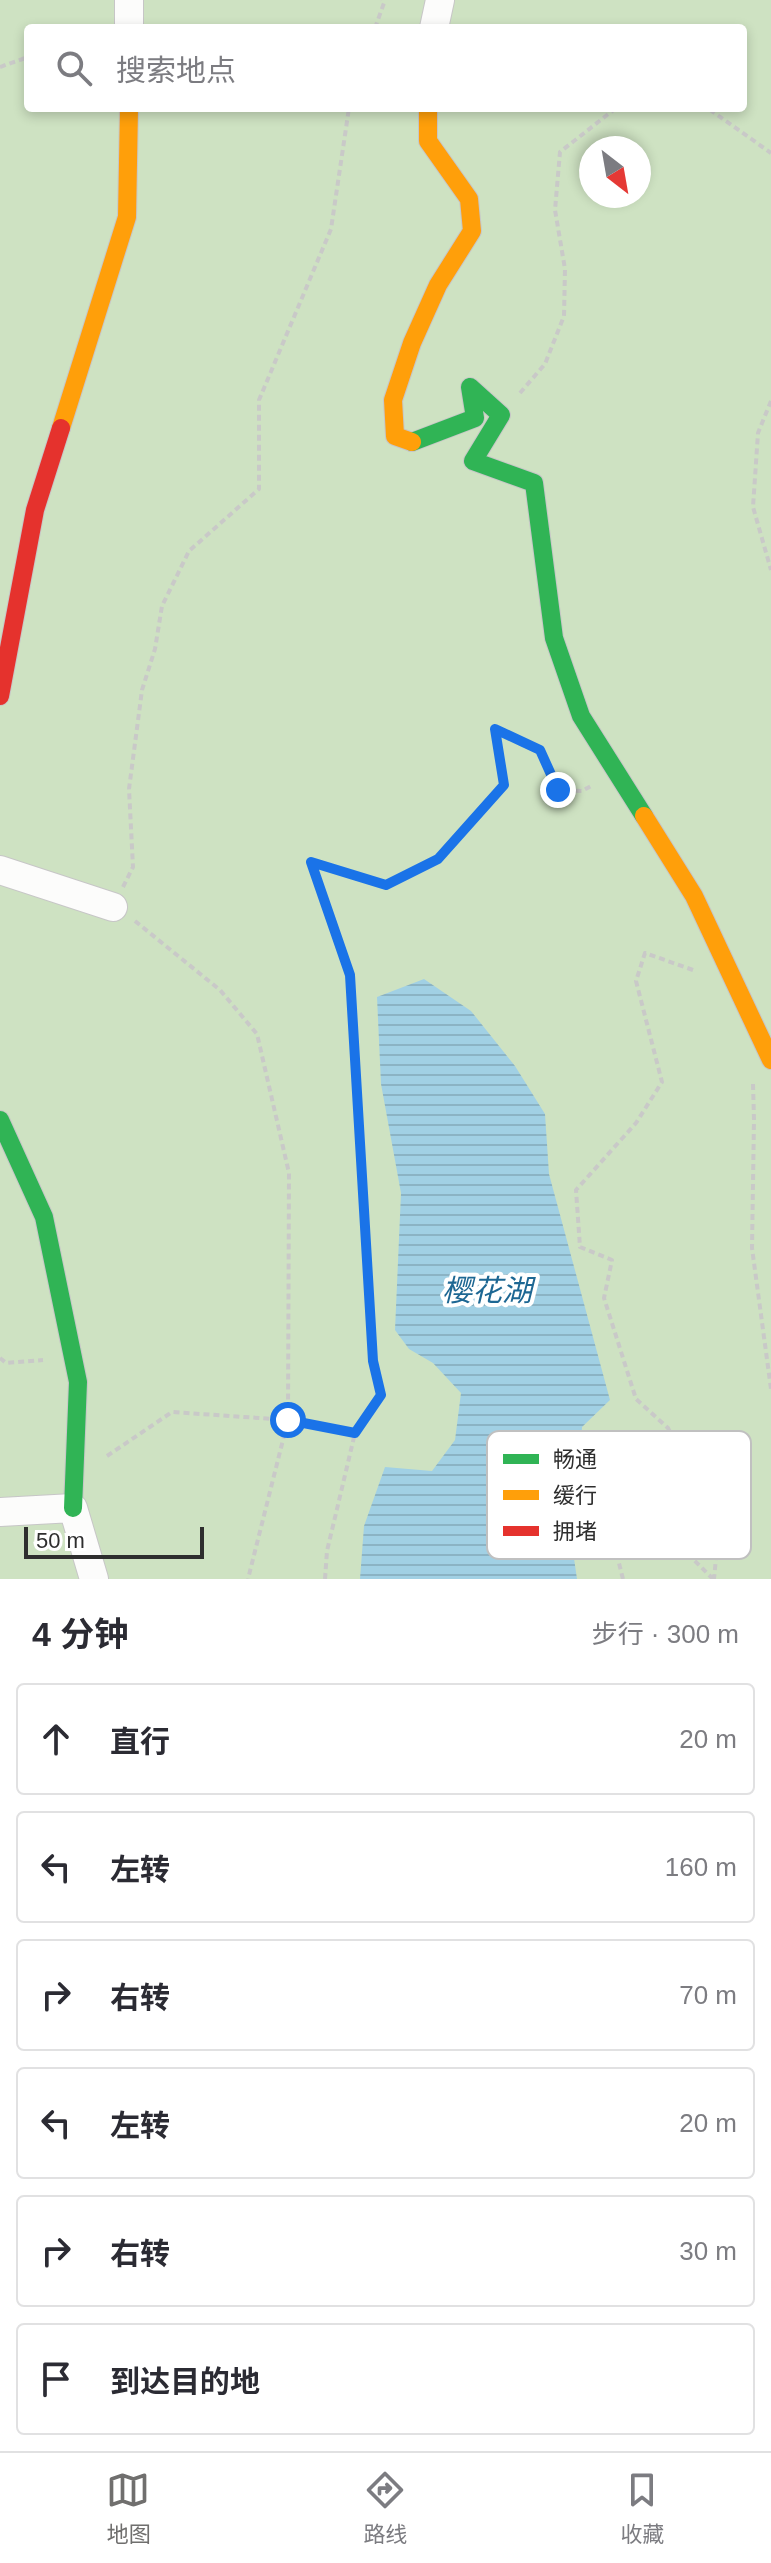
<!DOCTYPE html>
<html lang="zh">
<head>
<meta charset="utf-8">
<style>
	:root { --surface:#fff; --page:#f2f2f3; --text:#2b2b33; --muted:#7c7c81; --line:#e1e1e2; --accent:#706f6e }
	body { margin:0; font-family:Helvetica,"Noto Sans SC",sans-serif; background:var(--page); color:var(--text) }
	.compass { position:absolute; left:579px; top:136px; width:72px; height:72px; border-radius:50%; background:var(--surface); box-shadow:0 4px 12px #0003; rotate:149deg }
	.scale { position:absolute; left:24px; bottom:20px; width:180px; box-sizing:border-box; padding-left:8px; border:4px solid #2e2e2e; border-top:0; font-size:22px; line-height:28px; white-space:nowrap; color:#2e2e2e; -webkit-text-stroke:6px #fff; paint-order:stroke }
	.stop { position:absolute; width:24px; height:24px; margin:-18px; border:6px solid #1a73e8; border-radius:50%; background:#fff }
	.stop.end { background:#1a73e8; border-color:#fff; box-shadow:0 2px 8px #0008 }
	.list { margin:0; padding:0; list-style:none }
	h2 { display:flex; justify-content:space-between; align-items:center; height:104px; margin:0; padding:0 32px; font-size:34px }
	h2 small { font-size:26px; font-weight:400; color:var(--muted) }
	.list li { display:grid; grid-template-columns:52px 1fr auto; gap:24px; align-items:center; box-sizing:border-box; height:112px; margin:0 16px 16px; padding:0 16px; border:2px solid var(--line); border-radius:8px }
	.list b { display:block; font-size:30px; white-space:nowrap }
	.list em { font-size:26px; font-style:normal; color:var(--muted) }
	.icon { flex:none; width:44px; height:44px; fill:none; stroke:currentColor; stroke-width:2; stroke-linecap:round; stroke-linejoin:round }
	.map { position:relative; flex:none; width:771px; height:1579px; overflow:hidden }
	.search { position:absolute; background:var(--surface); box-shadow:0 4px 12px #0003; left:24px; right:24px; top:24px; height:88px; display:flex; align-items:center; gap:20px; box-sizing:border-box; padding:0 28px; border-radius:8px; color:var(--muted); font-size:30px }
	.sheet { height:872px; background:var(--surface) }
	nav { display:flex; justify-content:space-around; align-items:center; box-sizing:border-box; height:112px; border-top:2px solid var(--line); background:var(--surface); font-size:22px; color:var(--muted) }
	nav a { display:grid; justify-items:center; gap:4px }
	nav .on { color:var(--accent) }
	.map>svg:first-child { display:block }
</style>
</head>
<body>
<div class="map">
<svg width="771" height="1579" viewBox="0 0 771 1579">
	<defs>
		<pattern id="water-rules" width="6" height="5" patternUnits="userSpaceOnUse" patternTransform="scale(2)"><rect width="6" height="5" fill="#a1d0e4"/><path d="M0 2.5h6" fill="none" stroke="#8bb3c4"/></pattern>
	</defs>
	<rect width="100%" height="100%" fill="#eae8e5"/>
	<path fill="#cee2c2" fill-rule="evenodd" d="M 0,0 L 771,0 L 771,1579 L 0,1579 ZM 28,28 L 743,28 L 743,108 L 28,108 ZM 591,148 L 639,148 L 639,196 L 591,196 Z"/>
	<path fill="url(#water-rules)" d="M 424,979 L 471,1011 L 515,1066 L 545,1114 L 549,1174 L 610,1400 L 582,1427 L 580,1464 L 563,1482 L 577,1579 L 360,1579 L 364,1526 L 385,1467 L 432,1471 L 455,1440 L 461,1393 L 433,1363 L 409,1349 L 395,1330 L 401,1193 L 381,1084 L 377,997 Z"/>
	<g fill="none" stroke-linecap="round" stroke-linejoin="round">
		<g stroke="#c7c6c7" stroke-width="30">
			<path id="street" d="M 129,28 L 129,0
				M 434,28 L 440,0
				M 0,870 L 113,907
				M 0,1512 L 73,1508 L 94,1579"/>
		</g>
		<g stroke="#c7c6c7" stroke-width="20">
			<path id="fast" d="M 412,442 L 475,418 L 470,387 L 501,415 L 473,461 L 534,483 L 554,638 L 581,716 L 644,816
				M 0,1120 L 44,1217 L 78,1382 L 73,1508"/>
		</g>
		<g stroke="#c7c6c7" stroke-width="20">
			<path id="slow" d="M 61,428 L 127,217 L 129,108
				M 412,442 L 395,436 L 393,400 L 412,343 L 438,285 L 472,231 L 469,199 L 428,141 L 428,108
				M 644,816 L 694,896 L 771,1060"/>
		</g>
		<g stroke="#c7c6c7" stroke-width="20">
			<path id="jam" d="M 0,696 L 35,510 L 61,428"/>
		</g>
		<path stroke="#c9c9c8" stroke-width="4" stroke-dasharray="6 4" stroke-linecap="butt" d="M 375,28 L 384,3 L 382,0
			M 0,67 L 28,57
			M 700,108 L 709,109 L 771,153
			M 520,393 L 545,364 L 564,316 L 565,269 L 555,210 L 560,152 L 616,108
			M 771,401 L 758,433 L 753,507 L 771,570
			M 123,887 L 133,867 L 129,789 L 142,690 L 155,649 L 162,606 L 189,551 L 259,489 L 259,400 L 331,229 L 349,108
			M 135,921 L 220,990 L 257,1034 L 289,1173 L 288,1420 L 248,1579
			M 693,970 L 645,953 L 636,981 L 662,1082 L 636,1123 L 576,1190 L 580,1247 L 612,1260 L 604,1298 L 636,1399 L 668,1428 L 696,1485 L 718,1537 L 714,1579
			M 753,1084 L 754,1119 L 752,1248 L 771,1389
			M 0,1358 L 6,1363 L 43,1360
			M 107,1456 L 172,1412 L 288,1420 L 355,1433
			M 325,1579 L 327,1551 L 355,1433 L 381,1395 L 373,1361 L 350,975 L 311,862 L 386,885 L 438,859 L 504,785 L 495,729 L 540,750 L 558,790 L 582,791 L 591,786
			M 623,1579 L 602,1496 L 616,1467 L 634,1467 L 649,1492 L 660,1526 L 713,1579"/>
		<use href="#street" stroke="#fcfcfb" stroke-width="28"/>
		<use href="#fast" stroke="#30b455" stroke-width="18"/>
		<use href="#slow" stroke="#ff9f0a" stroke-width="18"/>
		<use href="#jam" stroke="#e5322d" stroke-width="18"/>
	</g>
	<g fill="none" stroke-linecap="round" stroke-linejoin="round">
		<path stroke="#1a73e8" stroke-width="10" d="M 288,1420 L 355,1433 L 381,1395 L 373,1361 L 350,975 L 311,862 L 386,885 L 438,859 L 504,785 L 495,729 L 540,750 L 558,790"/>
	</g>
	<g text-anchor="middle" dominant-baseline="central" stroke-width="8" stroke-linejoin="round" paint-order="stroke">
		<g font-size="30" font-style="italic" fill="#1d6793" stroke="#fff">
			<text x="487" y="1290">樱花湖</text>
		</g>
	</g>
	<rect x="487" y="1431" width="264" height="128" rx="12" fill="#fff" stroke="#c0c0c0" stroke-width="2"/>
	<rect x="503" y="1454" width="36" height="10" fill="#30b455"/>
	<rect x="503" y="1490" width="36" height="10" fill="#ff9f0a"/>
	<rect x="503" y="1526" width="36" height="10" fill="#e5322d"/>
	<g font-size="22" fill="#2e2e2e">
		<text x="553" y="1467">畅通</text>
		<text x="553" y="1503">缓行</text>
		<text x="553" y="1539">拥堵</text>
	</g>
</svg>
<svg class="compass" viewBox="-18 -18 36 36"><path d="M0-13l5 13h-10z" fill="#e53935"/><path d="M0 13l5-13h-10z" fill="#7c7c81"/></svg>
<div class="scale">50 m</div>
<div class="stop" style="left:288px;top:1420px"></div>
<div class="stop end" style="left:558px;top:790px"></div>
<div class="search"><svg class="icon" aria-label="search" viewBox="0 0 24 24"><circle cx="10" cy="10" r="6"/><path d="M15 15l6 6"/></svg>搜索地点</div>
</div>
<section class="sheet">
<h2>4 分钟<small>步行 · 300 m</small></h2>
<ul class="list">
<li><svg class="icon" aria-label="ahead" viewBox="0 0 24 24"><path d="M12 20V5M6 11l6-6 6 6"/></svg><div><b>直行</b></div><em>20 m</em></li>
<li><svg class="icon" aria-label="left" viewBox="0 0 24 24"><path d="M17 20v-9H6M10 6l-5 5 5 5"/></svg><div><b>左转</b></div><em>160 m</em></li>
<li><svg class="icon" aria-label="right" viewBox="0 0 24 24"><path d="M7 20v-9h11M14 6l5 5-5 5"/></svg><div><b>右转</b></div><em>70 m</em></li>
<li><svg class="icon" aria-label="left" viewBox="0 0 24 24"><path d="M17 20v-9H6M10 6l-5 5 5 5"/></svg><div><b>左转</b></div><em>20 m</em></li>
<li><svg class="icon" aria-label="right" viewBox="0 0 24 24"><path d="M7 20v-9h11M14 6l5 5-5 5"/></svg><div><b>右转</b></div><em>30 m</em></li>
<li><svg class="icon" aria-label="arrive" viewBox="0 0 24 24"><path d="M6 21V4h12l-3 4 3 4H6"/></svg><div><b>到达目的地</b></div></li>
</ul>
</section>
<nav>
<a class="on"><svg class="icon" aria-label="map" viewBox="0 0 24 24"><path d="M3 6l6-2 6 2 6-2v14l-6 2-6-2-6 2zM9 4v14M15 6v14"/></svg>地图</a>
<a><svg class="icon" aria-label="directions" viewBox="0 0 24 24"><path d="M12 3l9 9-9 9-9-9zM9 14v-3h6M13 9l2 2-2 2"/></svg>路线</a>
<a><svg class="icon" aria-label="saved" viewBox="0 0 24 24"><path d="M7 4h10v16l-5-4-5 4z"/></svg>收藏</a>
</nav>
</body>
</html>
